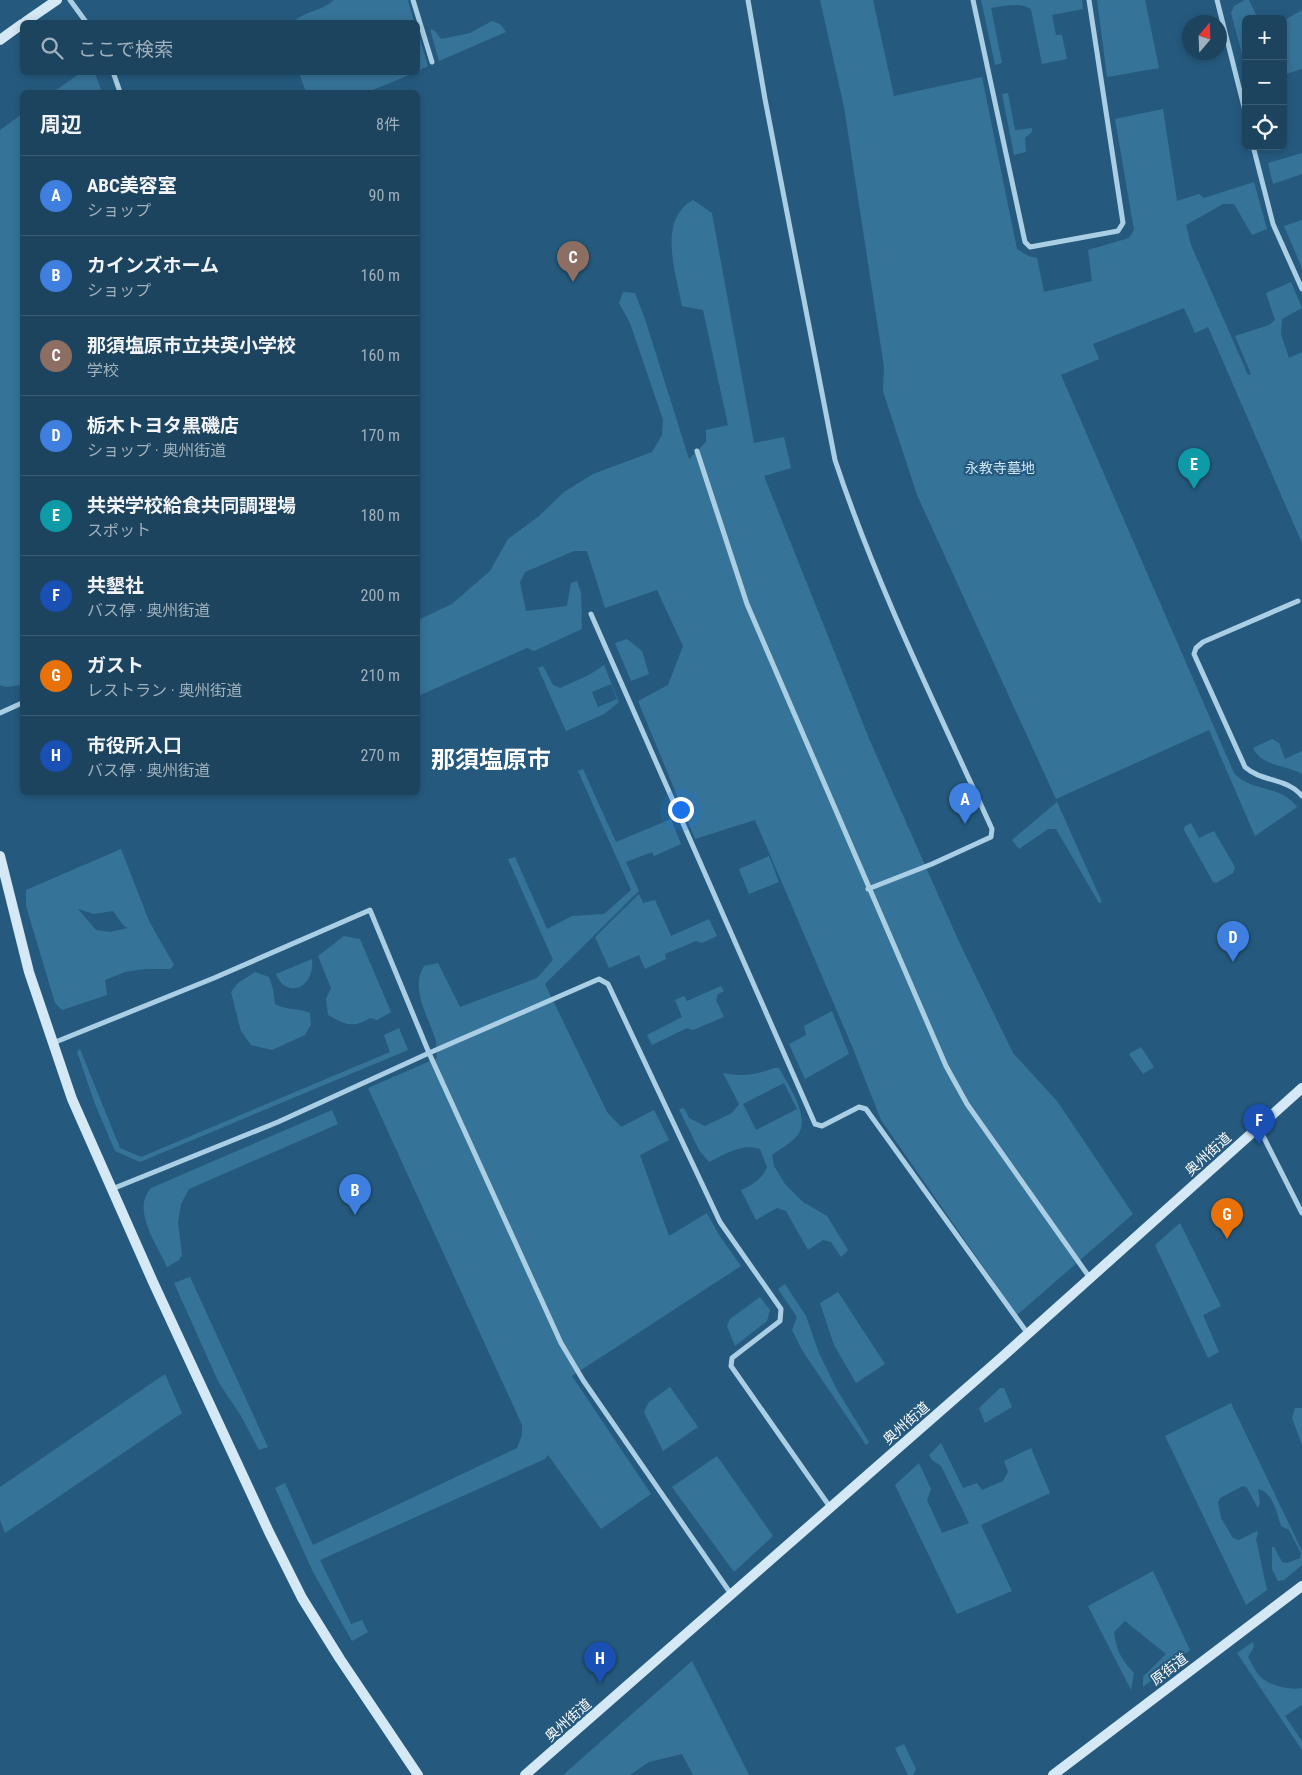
<!DOCTYPE html>
<html lang="ja">
<head>
<meta charset="utf-8">
<style>
	:root { --surface:#1c445e; --page:#254b64; --text:#f1f3f6; --muted:#a0b0bc; --line:#3a5c73; --accent:#bca0f2 }
	body { margin:0; font-family:"Roboto Condensed","Noto Sans JP",sans-serif; background:var(--page); color:var(--text) }
	.controls { position:absolute; right:15px; top:15px; display:grid; overflow:hidden; border-radius:8px; box-shadow:0 2px 8px #0003 }
	.controls button { width:45px; height:45px; display:grid; place-items:center; padding:0; border:0; border-bottom:1px solid var(--line); background:var(--surface); color:var(--text); font:25px sans-serif }
	.compass { position:absolute; left:1182px; top:15px; width:45px; height:45px; border-radius:50%; background:var(--surface); box-shadow:0 2px 8px #0003; rotate:19deg }
	.you { position:absolute; left:680px; top:809px; width:18px; height:18px; margin:-12px; border:4px solid #fff; border-radius:50%; background:#1a73e8; box-shadow:0 0 0 8px #1a73e833 }
	.badge { display:grid; place-items:center; width:32px; height:32px; border-radius:50%; background:var(--accent); color:#fff; font-size:16px; font-weight:700 }
	.pin { position:absolute; translate:-50% -41px; filter:drop-shadow(0 1px 2px #0008) }
	.pin::after { content:''; position:absolute; top:26px; width:18px; height:15px; background:inherit; clip-path:polygon(0 0,100% 0,50% 100%) }
	.list { margin:0; padding:0; list-style:none }
	h2 { display:flex; justify-content:space-between; align-items:center; height:65px; margin:0; padding:0 20px; font-size:21px }
	h2 small { font-size:16px; font-weight:400; color:var(--muted) }
	.list li { display:grid; grid-template-columns:32px 1fr auto; gap:15px; align-items:center; box-sizing:border-box; height:80px; padding:0 20px; border-top:1px solid var(--line) }
	.list b { display:block; font-size:19px; white-space:nowrap }
	.list p { margin:0; font-size:16px; white-space:nowrap; color:var(--muted) }
	.list em { font-size:16px; font-style:normal; color:var(--muted) }
	.icon { flex:none; width:28px; height:28px; fill:none; stroke:currentColor; stroke-width:2; stroke-linecap:round; stroke-linejoin:round }
	.map { position:relative; flex:none; width:1302px; height:1775px; overflow:hidden }
	.search { position:absolute; background:var(--surface); box-shadow:0 2px 8px #0003; left:20px; top:20px; width:400px; height:55px; display:flex; align-items:center; gap:12px; box-sizing:border-box; padding:0 18px; border-radius:8px; color:var(--muted); font-size:19px }
	.panel { position:absolute; background:var(--surface); box-shadow:0 2px 8px #0003; left:20px; top:90px; width:400px; height:705px; border-radius:8px }
	.map>svg:first-child { display:block }
</style>
</head>
<body>
<div class="map">
<svg width="1302" height="1775" viewBox="0 0 1302 1775">
	<rect width="100%" height="100%" fill="#255a7e"/>
	<path fill="#367399" fill-rule="evenodd" d="M 334,0 L 408,0 L 414,22 L 293,22 C 305,11 322,11 334,0 Z
		M 820,0 L 873,0 L 894,96 L 982,77 L 1017,249 L 1028,256 L 1037,258 L 1044,292 L 1092,281 L 1088,250 L 1129,238 L 1134,230 L 1115,119 L 1163,109 L 1177,201 L 1199,194 L 1204,198 L 1254,182 L 1267,229 L 1252,235 L 1234,204 L 1223,204 L 1186,225 L 1191,245 L 1248,375 L 1251,374 L 1235,336 L 1269,325 L 1275,320 L 1266,293 L 1291,282 L 1302,308 L 1282,319 L 1281,334 L 1289,358 L 1302,352 L 1302,543 L 1208,327 L 1195,333 L 1184,308 L 1093,344 L 1099,359 L 1061,375 L 1234,773 C 1252,793 1280,784 1297,807 L 1255,836 L 1209,730 L 1056,799 L 917,495 L 883,391 L 884,367 L 844,107 Z
		M 981,0 L 1082,0 L 1083,9 L 1052,15 L 1056,35 L 1062,35 L 1067,59 L 1042,64 L 1031,9 C 1020,2 1004,6 991,8 L 1002,63 L 995,65 Z
		M 1097,0 L 1145,0 L 1159,68 L 1107,77 Z
		M 1245,0 L 1249,0 L 1258,19 L 1246,19 L 1246,69 L 1231,13 L 1234,6 Z
		M 1302,10 L 1302,69 L 1283,75 L 1283,21 Z
		M 492,21 L 500,24 L 506,32 L 439,61 L 430,29 L 435,31 L 441,39 L 470,33 Z
		M 418,32 L 428,66 L 418,71 Z
		M 82,72 L 95,73 L 102,92 L 53,92 Z
		M 299,73 L 299,72 L 414,73 L 368,92 L 306,92 Z
		M 1008,93 L 1015,130 L 1032,128 L 1032,132 L 1025,138 L 1026,152 L 1014,155 L 1002,94 Z
		M 22,114 L 22,685 L 6,687 L 0,685 L 0,130 Z
		M 1302,153 L 1302,174 L 1273,184 L 1268,163 Z
		M 693,200 L 712,213 L 754,443 L 784,437 L 791,468 L 764,476 L 870,741 L 960,944 L 1013,1053 L 1057,1101 L 1133,1214 L 1017,1315 L 881,1120 L 852,1046 L 755,820 L 695,839 L 638,701 L 668,685 L 683,646 L 657,590 L 605,608 L 587,551 L 574,551 L 525,572 L 520,582 L 526,611 L 567,606 L 571,583 L 577,581 L 581,593 L 582,629 L 534,651 L 527,648 L 418,696 L 418,620 L 452,604 L 490,571 L 508,539 L 539,516 L 564,492 L 593,474 L 652,452 L 662,435 L 663,420 L 630,323 L 619,303 L 623,292 L 635,293 L 645,319 L 689,459 L 706,442 L 706,430 L 728,425 L 703,310 L 682,306 C 676,273 657,220 693,200 Z
		M 1302,220 L 1302,268 L 1284,226 Z
		M 627,639 L 642,651 L 649,674 L 631,681 L 615,643 Z
		M 604,665 L 619,702 L 604,714 L 566,731 L 538,668 L 543,666 L 553,685 L 560,688 L 589,675 ZM 611,684 L 617,699 L 598,707 L 592,692 Z
		M 1272,739 L 1279,743 L 1285,759 L 1302,751 L 1302,774 C 1286,764 1262,767 1253,748 Z
		M 583,769 L 616,842 L 671,819 L 681,844 L 654,856 L 652,852 L 626,862 L 639,891 L 545,984 L 607,1112 L 621,1127 L 654,1110 L 669,1140 L 640,1155 L 669,1236 L 707,1213 L 719,1235 L 741,1266 L 572,1376 L 651,1494 L 601,1529 L 548,1455 L 545,1459 L 320,1560 L 351,1624 L 362,1620 L 368,1632 L 352,1641 L 313,1572 L 275,1488 L 285,1483 L 313,1545 L 517,1448 L 522,1435 L 522,1425 L 368,1088 L 437,1058 C 436,1052 437,1045 435,1038 C 428,1016 410,988 424,966 L 438,963 L 460,1007 L 537,978 L 553,960 L 508,859 L 515,857 L 547,929 L 572,916 L 604,914 L 631,890 L 578,771 Z
		M 1057,802 L 1102,902 L 1099,903 L 1056,829 L 1048,829 L 1019,849 L 1012,840 Z
		M 1191,823 L 1199,838 L 1214,831 L 1235,867 L 1233,873 L 1216,883 L 1213,882 L 1184,830 L 1185,826 Z
		M 121,849 L 149,921 L 174,965 L 170,969 L 145,969 L 125,972 L 105,980 L 107,995 L 62,1010 L 55,1003 L 26,906 L 26,890 ZM 78,909 L 94,914 L 113,911 L 124,926 L 128,928 L 110,932 L 96,930 Z
		M 769,856 L 779,882 L 749,894 L 739,869 Z
		M 639,894 L 643,903 L 655,900 L 671,936 L 709,919 L 717,936 L 702,943 L 696,941 L 665,954 L 666,959 L 645,969 L 639,955 L 609,968 L 595,937 Z
		M 344,936 L 360,939 L 391,1012 L 377,1020 L 370,1018 C 353,1029 344,1024 328,1015 L 326,999 L 331,988 L 318,956 Z
		M 312,959 C 315,988 287,1000 276,974 Z
		M 255,972 L 269,977 L 273,989 L 275,1004 C 286,1010 298,1008 310,1013 L 311,1024 L 305,1035 L 272,1050 L 251,1045 L 241,1031 L 231,992 L 238,983 Z
		M 721,986 L 724,991 L 718,994 L 716,1000 L 724,1017 L 693,1030 L 687,1028 L 652,1045 L 647,1035 L 682,1017 L 675,1000 L 684,996 L 687,1001 Z
		M 832,1011 L 849,1054 L 805,1079 L 789,1044 L 806,1035 L 804,1026 Z
		M 399,1028 L 408,1050 L 140,1162 L 115,1151 L 95,1104 L 77,1052 L 80,1049 L 120,1148 L 141,1157 L 390,1052 L 384,1035 Z
		M 1141,1047 L 1154,1067 L 1143,1074 L 1129,1054 Z
		M 774,1068 L 779,1068 C 788,1085 812,1118 797,1136 C 791,1143 780,1149 772,1155 L 774,1166 L 785,1184 L 803,1202 L 827,1216 L 848,1250 L 841,1257 L 831,1242 L 823,1240 L 808,1250 L 786,1211 L 777,1208 L 756,1220 L 741,1190 C 753,1185 763,1178 767,1167 L 760,1149 C 743,1143 725,1154 709,1162 L 699,1150 L 679,1109 L 684,1108 L 689,1118 L 705,1126 L 732,1113 L 739,1104 L 723,1073 C 742,1077 756,1075 774,1068 ZM 784,1083 L 797,1109 L 756,1130 L 743,1104 Z
		M 332,1110 L 338,1124 L 189,1189 L 181,1204 L 178,1222 L 182,1255 L 179,1260 L 167,1267 C 157,1244 131,1210 151,1188 Z
		M 1180,1223 L 1221,1306 L 1203,1315 L 1219,1352 L 1208,1358 L 1155,1245 Z
		M 190,1277 L 268,1447 L 259,1450 L 241,1416 L 219,1383 L 174,1283 Z
		M 785,1284 L 806,1316 L 819,1353 L 837,1390 L 869,1442 L 866,1445 L 802,1350 L 792,1330 L 797,1317 L 778,1289 Z
		M 838,1292 L 885,1364 L 856,1383 L 834,1345 L 820,1303 Z
		M 760,1297 L 770,1310 L 767,1321 L 735,1346 L 727,1326 L 730,1319 Z
		M 165,1374 L 182,1413 L 5,1533 L 0,1520 L 0,1487 Z
		M 670,1387 L 698,1427 L 663,1451 L 644,1412 L 649,1402 Z
		M 1000,1388 L 1004,1388 L 1012,1407 L 985,1423 L 979,1408 Z
		M 1231,1403 L 1302,1551 L 1302,1565 L 1284,1580 L 1278,1581 L 1272,1569 L 1272,1547 L 1274,1547 L 1282,1562 L 1287,1563 L 1300,1558 L 1301,1553 L 1289,1530 L 1281,1526 C 1277,1513 1273,1492 1258,1489 L 1260,1503 L 1258,1508 L 1247,1488 L 1243,1486 L 1220,1498 L 1218,1503 L 1221,1518 L 1233,1538 L 1239,1540 L 1257,1531 L 1258,1533 L 1256,1539 L 1267,1590 L 1246,1605 L 1165,1436 Z
		M 1295,1408 L 1302,1408 L 1302,1445 L 1292,1418 Z
		M 941,1443 L 963,1488 L 977,1483 L 982,1490 L 1003,1481 L 1008,1472 L 1004,1461 L 1031,1448 L 1050,1493 L 981,1525 L 1012,1591 L 957,1614 L 895,1485 L 919,1463 L 931,1489 L 927,1500 L 942,1533 L 969,1523 L 941,1466 L 932,1460 L 929,1455 Z
		M 717,1456 L 773,1536 L 734,1572 L 672,1487 Z
		M 1153,1571 L 1190,1650 L 1143,1687 L 1143,1677 L 1166,1654 L 1125,1621 L 1114,1632 C 1116,1650 1122,1661 1134,1673 L 1131,1690 L 1088,1606 Z
		M 1253,1642 L 1254,1647 L 1248,1657 C 1251,1662 1254,1669 1258,1674 C 1266,1685 1290,1691 1302,1688 L 1302,1705 L 1285,1716 L 1302,1741 L 1302,1750 L 1237,1653 Z
		M 692,1661 L 749,1775 L 693,1775 L 682,1754 L 649,1762 L 630,1775 L 563,1775 Z
		M 904,1744 L 916,1769 L 913,1775 L 908,1775 L 895,1748 Z"/>
	<g fill="none" stroke-linecap="round" stroke-linejoin="round">
		<path stroke="#aacfe5" stroke-width="5" d="M 70,0 L 86,22
			M 413,0 L 432,62
			M 748,0 L 765,99 L 835,460 C 877,587 937,708 992,829 L 991,837 L 932,864 L 868,889
			M 973,0 L 1025,242 L 1030,247 L 1118,231 L 1123,223 L 1089,0
			M 1217,0 L 1246,115
			M 113,72 L 120,92
			M 1253,146 L 1273,224 L 1302,289
			M 697,451 L 747,604 L 946,1066 L 967,1104 L 1090,1278
			M 1298,601 L 1203,642 L 1196,648 L 1194,654 L 1245,767 C 1261,782 1288,778 1302,796
			M 591,614 L 815,1124 L 822,1126 L 859,1107 L 866,1109 L 1028,1334
			M 0,713 L 22,703
			M 53,1043 L 214,978 L 370,910 L 429,1053 L 278,1122 L 112,1189
			M 1259,1128 L 1302,1213
			M 731,1594 L 583,1380 L 561,1343 L 429,1053 L 599,979 L 608,984 L 720,1222 L 781,1309 L 780,1321 L 732,1358 L 731,1366 L 830,1507"/>
		<path stroke="#d4e8f5" stroke-width="10" d="M 25,22 L 57,0
			M 0,40 L 22,24
			M 0,856 L 29,972 L 72,1099 L 153,1282 L 269,1532 L 302,1598 L 340,1659 L 418,1775
			M 525,1775 L 1001,1358 L 1302,1088
			M 1053,1775 L 1302,1586"/>
	</g>
	<g text-anchor="middle" dominant-baseline="central" stroke-width="4.5" stroke-linejoin="round" paint-order="stroke">
		<g font-size="14" fill="#cde5f4" stroke="#255a7e">
			<text x="1000" y="468">永教寺墓地</text>
		</g>
		<g font-size="14" fill="#fff" stroke="#255a7e">
			<text transform="translate(1208 1154) rotate(-42)">奥州街道</text>
			<text transform="translate(906 1423) rotate(-41)">奥州街道</text>
			<text transform="translate(1169 1669) rotate(-37)">原街道</text>
			<text transform="translate(568 1720) rotate(-41)">奥州街道</text>
		</g>
		<g font-size="24" font-weight="bold" fill="#fff" stroke="#255a7e">
			<text x="491" y="760">那須塩原市</text>
		</g>
	</g>
</svg>
<div class="controls">
<button>+</button>
<button>−</button>
<button><svg class="icon" aria-label="locate" viewBox="0 0 24 24"><circle cx="12" cy="12" r="6"/><path d="M12 2v4M12 18v4M2 12h4M18 12h4"/></svg></button>
</div>
<svg class="compass" viewBox="-18 -18 36 36"><path d="M0-13l5 13h-10z" fill="#e53935"/><path d="M0 13l5-13h-10z" fill="#a0b0bc"/></svg>
<div class="you"></div>
<div class="pin badge" style="left:965px;top:824px;background:#3f7fe0">A</div>
<div class="pin badge" style="left:355px;top:1215px;background:#3f7fe0">B</div>
<div class="pin badge" style="left:573px;top:282px;background:#8d6e63">C</div>
<div class="pin badge" style="left:1233px;top:962px;background:#3f7fe0">D</div>
<div class="pin badge" style="left:1194px;top:489px;background:#0f9aa8">E</div>
<div class="pin badge" style="left:1259px;top:1145px;background:#1a4fb4">F</div>
<div class="pin badge" style="left:1227px;top:1239px;background:#e8710a">G</div>
<div class="pin badge" style="left:600px;top:1683px;background:#1a4fb4">H</div>
<div class="search"><svg class="icon" aria-label="search" viewBox="0 0 24 24"><circle cx="10" cy="10" r="6"/><path d="M15 15l6 6"/></svg>ここで検索</div>
<section class="panel">
<h2>周辺<small>8件</small></h2>
<ul class="list">
<li><span class="badge" style="background:#3f7fe0">A</span><div><b>ABC美容室</b><p>ショップ</p></div><em>90 m</em></li>
<li><span class="badge" style="background:#3f7fe0">B</span><div><b>カインズホーム</b><p>ショップ</p></div><em>160 m</em></li>
<li><span class="badge" style="background:#8d6e63">C</span><div><b>那須塩原市立共英小学校</b><p>学校</p></div><em>160 m</em></li>
<li><span class="badge" style="background:#3f7fe0">D</span><div><b>栃木トヨタ黒磯店</b><p>ショップ · 奥州街道</p></div><em>170 m</em></li>
<li><span class="badge" style="background:#0f9aa8">E</span><div><b>共栄学校給食共同調理場</b><p>スポット</p></div><em>180 m</em></li>
<li><span class="badge" style="background:#1a4fb4">F</span><div><b>共墾社</b><p>バス停 · 奥州街道</p></div><em>200 m</em></li>
<li><span class="badge" style="background:#e8710a">G</span><div><b>ガスト</b><p>レストラン · 奥州街道</p></div><em>210 m</em></li>
<li><span class="badge" style="background:#1a4fb4">H</span><div><b>市役所入口</b><p>バス停 · 奥州街道</p></div><em>270 m</em></li>
</ul>
</section>
</div>
</body>
</html>
